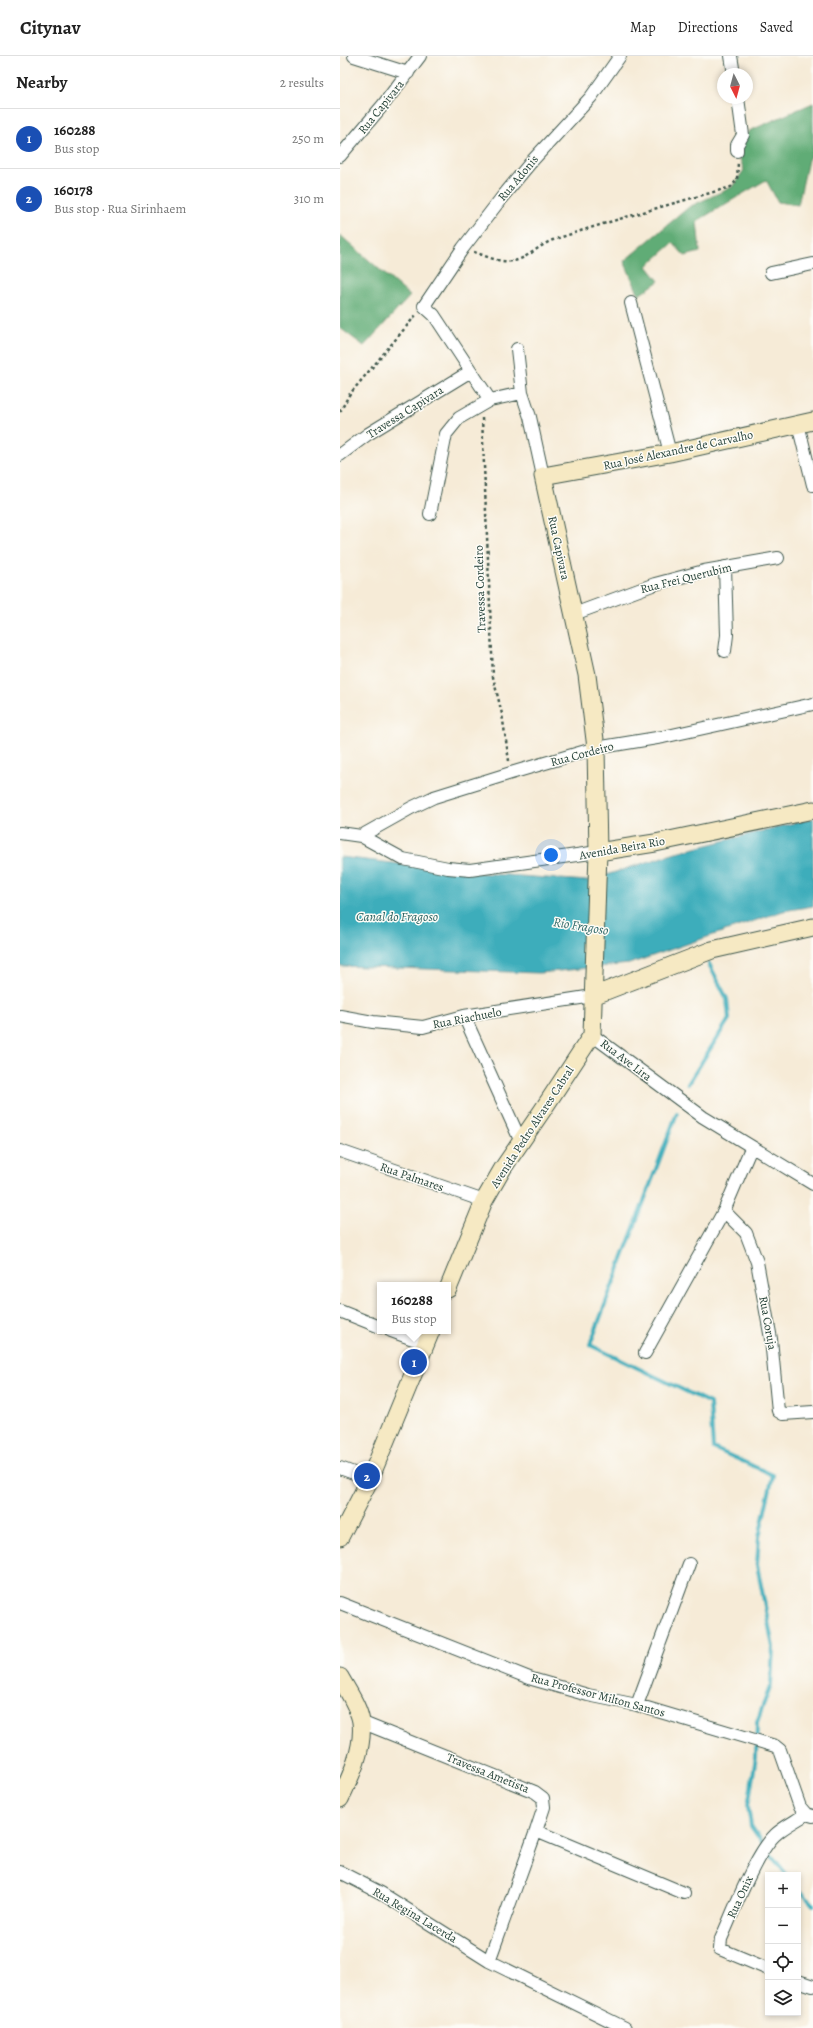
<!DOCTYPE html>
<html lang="en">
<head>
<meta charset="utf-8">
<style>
	:root { --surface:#fff; --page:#f2f2f2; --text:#222; --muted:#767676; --line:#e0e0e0; --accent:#ea580c }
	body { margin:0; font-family:Alegreya,serif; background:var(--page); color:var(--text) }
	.controls { position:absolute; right:12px; bottom:12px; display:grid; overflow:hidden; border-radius:0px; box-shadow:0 2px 6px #0003 }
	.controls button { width:36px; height:36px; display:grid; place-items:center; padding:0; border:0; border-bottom:1px solid var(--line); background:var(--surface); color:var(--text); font:20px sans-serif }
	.compass { position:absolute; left:377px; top:12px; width:36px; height:36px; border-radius:50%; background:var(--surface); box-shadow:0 2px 6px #0003; rotate:174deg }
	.you { position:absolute; left:211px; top:799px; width:14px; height:14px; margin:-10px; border:3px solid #fff; border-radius:50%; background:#1a73e8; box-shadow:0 0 0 6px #1a73e833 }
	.badge { display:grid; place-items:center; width:26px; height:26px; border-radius:50%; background:var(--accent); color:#fff; font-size:13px; font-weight:700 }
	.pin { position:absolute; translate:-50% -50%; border:2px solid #fff; box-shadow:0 1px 4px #0006 }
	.popup { position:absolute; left:37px; top:1226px; width:74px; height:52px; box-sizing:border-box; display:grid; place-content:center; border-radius:0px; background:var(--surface); filter:drop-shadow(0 1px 3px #0005); font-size:13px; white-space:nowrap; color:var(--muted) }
	.popup b { font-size:15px; color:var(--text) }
	.popup::after { content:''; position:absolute; left:50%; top:100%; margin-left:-8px; border:8px solid transparent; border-top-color:var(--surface) }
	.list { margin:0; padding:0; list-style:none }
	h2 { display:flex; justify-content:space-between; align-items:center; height:52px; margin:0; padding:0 16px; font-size:17px }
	h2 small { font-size:13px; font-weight:400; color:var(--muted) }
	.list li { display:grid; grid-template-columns:26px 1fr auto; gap:12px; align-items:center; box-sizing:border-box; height:60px; padding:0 16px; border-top:1px solid var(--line) }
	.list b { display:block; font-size:15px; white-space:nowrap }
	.list p { margin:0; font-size:13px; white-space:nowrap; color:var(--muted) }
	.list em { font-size:13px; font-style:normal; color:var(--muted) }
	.icon { flex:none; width:22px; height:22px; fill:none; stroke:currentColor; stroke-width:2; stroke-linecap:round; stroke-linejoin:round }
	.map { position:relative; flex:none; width:473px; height:1972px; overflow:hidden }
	header { display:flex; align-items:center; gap:24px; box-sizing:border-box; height:56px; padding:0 20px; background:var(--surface); border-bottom:1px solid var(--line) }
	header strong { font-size:19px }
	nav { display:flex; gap:22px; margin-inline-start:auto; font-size:14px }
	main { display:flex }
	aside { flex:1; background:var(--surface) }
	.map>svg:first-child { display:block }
</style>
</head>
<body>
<header>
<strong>Citynav</strong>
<nav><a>Map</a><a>Directions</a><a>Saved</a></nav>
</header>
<main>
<aside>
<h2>Nearby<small>2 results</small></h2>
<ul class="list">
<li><span class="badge" style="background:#1a4fb4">1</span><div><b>160288</b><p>Bus stop</p></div><em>250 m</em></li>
<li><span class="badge" style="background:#1a4fb4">2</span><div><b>160178</b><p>Bus stop · Rua Sirinhaem</p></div><em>310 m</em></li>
</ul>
</aside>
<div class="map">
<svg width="473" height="1972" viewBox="0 0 473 1972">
	<rect width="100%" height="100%" fill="#fdfcf7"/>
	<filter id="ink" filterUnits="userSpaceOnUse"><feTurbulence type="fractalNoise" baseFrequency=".025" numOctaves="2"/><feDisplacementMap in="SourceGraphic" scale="8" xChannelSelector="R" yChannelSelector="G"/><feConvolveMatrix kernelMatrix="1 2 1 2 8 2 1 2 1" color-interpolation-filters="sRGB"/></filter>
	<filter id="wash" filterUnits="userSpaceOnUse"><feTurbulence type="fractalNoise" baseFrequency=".012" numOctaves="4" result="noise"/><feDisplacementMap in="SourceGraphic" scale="16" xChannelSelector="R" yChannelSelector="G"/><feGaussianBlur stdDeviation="0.9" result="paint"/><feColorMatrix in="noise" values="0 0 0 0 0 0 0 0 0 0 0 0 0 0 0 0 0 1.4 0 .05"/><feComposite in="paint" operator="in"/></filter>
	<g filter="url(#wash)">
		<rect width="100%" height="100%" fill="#f6ebd7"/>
		<path fill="#60ac76" stroke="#407455" d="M 473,47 L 473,96 L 468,104 L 458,149 L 438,146 L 426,124 L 357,165 L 360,196 L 345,200 L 333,187 L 307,210 L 319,225 L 299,239 L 284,205 L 349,151 L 392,131 L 404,114 L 397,95 L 409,75 Z
			M 0,179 L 70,240 L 24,290 L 0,272 Z"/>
		<path fill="#3eadbb" stroke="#2e7578" d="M 473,762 L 473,850 L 443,855 L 289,908 L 199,917 L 0,910 L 0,801 L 140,817 L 247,825 L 336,797 Z"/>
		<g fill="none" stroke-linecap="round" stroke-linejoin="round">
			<path stroke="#3eadbb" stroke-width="4" d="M 348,1028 L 389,963 L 387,943 L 369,908
				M 337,1057 L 250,1289 L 370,1347 L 373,1392 L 433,1419 L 419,1481 L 417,1509 L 433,1591 L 431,1628 L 417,1666 L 416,1701 L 408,1750 L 411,1770 L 424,1789
				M 427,1794 L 447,1819
				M 458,1832 L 473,1849"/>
		</g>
	</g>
	<g filter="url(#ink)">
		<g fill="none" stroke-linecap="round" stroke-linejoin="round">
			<g stroke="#3f574c" stroke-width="14">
				<path id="minor" d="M 14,0 L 68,17
					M 391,0 L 394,18
					M 397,95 L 397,89 L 403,79 L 398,42
					M 0,100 L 43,49 L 80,0
					M 431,217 L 473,208
					M 291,247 L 330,397
					M 177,293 L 182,337
					M 458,368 L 473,429
					M 0,399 L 28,378 L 131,315
					M 203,420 L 190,361 L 182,337 L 150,344 L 94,259 L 84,250 L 123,192 L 163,140 L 192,105 L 251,41 L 280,0
					M 90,458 L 106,378 L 119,362 L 150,344
					M 385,511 L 387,579 L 385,595
					M 234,558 L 315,528 L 364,515 L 438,502
					M 0,777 L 21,780 L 63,803 L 108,812 L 130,814 L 258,796
					M 21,780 L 71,752 L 94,741 L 171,717 L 256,692 L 323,681 L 473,648
					M 0,960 L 33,966 L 83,971 L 124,960 L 253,940
					M 124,960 L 181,1086
					M 252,979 L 363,1061 L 473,1128
					M 0,1095 L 144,1145
					M 384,1155 L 406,1177 L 417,1206 L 431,1283 L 438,1355 L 443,1358 L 473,1356
					M 0,1255 L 40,1271
					M 51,1275 L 86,1288
					M 305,1297 L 384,1155 L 411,1092
					M 0,1412 L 30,1423
					M 0,1547 L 192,1623 L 248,1639 L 297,1649 L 435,1690 L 440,1694 L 460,1751 L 466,1758 L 473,1760
					M 297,1649 L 349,1508
					M 21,1666 L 195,1736 L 203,1742 L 204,1751 L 196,1775 L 149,1905
					M 196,1775 L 344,1837
					M 0,1816 L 41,1837 L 149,1905 L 285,1972
					M 428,1913 L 380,1893 L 381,1883 C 393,1857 415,1798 435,1779 C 443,1771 456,1765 466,1758
					M 458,1925 L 473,1930"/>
			</g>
			<g stroke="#3f574c" stroke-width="19">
				<path id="secondary" d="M 258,796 L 315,787 L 473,754
					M 253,940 L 372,894 L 473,871
					M 108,1233 L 144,1145 L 163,1112 L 202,1055 L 252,979 L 258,796 L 256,692 L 247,619 L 203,420 L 330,397 L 473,365
					M 0,1481 L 30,1423 L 91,1275
					M 0,1621 C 7,1634 19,1651 21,1666 C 24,1693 11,1720 0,1743"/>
			</g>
			<path stroke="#3f574c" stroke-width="2.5" stroke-dasharray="3 3" stroke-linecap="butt" d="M 134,196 C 146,200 159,207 173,205 C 187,203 199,189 213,184 C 272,164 332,148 391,131 L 397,124 L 398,106
				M 0,356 L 9,339 L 76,259
				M 142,362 L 153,621 L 162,658 L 169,705"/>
			<use href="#minor" stroke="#fff" stroke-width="12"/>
			<use href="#secondary" stroke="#f6e9c3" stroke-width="17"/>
		</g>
	</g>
	<g text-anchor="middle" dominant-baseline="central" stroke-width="3" stroke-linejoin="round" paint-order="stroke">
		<g font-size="12" fill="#1f3d34" stroke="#fdfcf7">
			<text transform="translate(41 51) rotate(-51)">Rua Capivara</text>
			<text transform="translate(178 122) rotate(-50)">Rua Adonis</text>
			<text transform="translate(65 356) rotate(-32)">Travessa Capivara</text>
			<text transform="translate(338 394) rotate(-12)">Rua José Alexandre de Carvalho</text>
			<text transform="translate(219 492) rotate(78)">Rua Capivara</text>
			<text transform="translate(346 522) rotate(-14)">Rua Frei Querubim</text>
			<text transform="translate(140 533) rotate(-92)">Travessa Cordeiro</text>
			<text transform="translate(242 698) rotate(-15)">Rua Cordeiro</text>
			<text transform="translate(282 792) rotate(-10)">Avenida Beira Rio</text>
			<text transform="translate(127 962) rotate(-11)">Rua Riachuelo</text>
			<text transform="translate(286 1004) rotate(37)">Rua Ave Lira</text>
			<text transform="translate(192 1071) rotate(-57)">Avenida Pedro Alvares Cabral</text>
			<text transform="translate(72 1121) rotate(19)">Rua Palmares</text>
			<text transform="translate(428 1267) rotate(80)">Rua Coruja</text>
			<text transform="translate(258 1639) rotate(15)">Rua Professor Milton Santos</text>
			<text transform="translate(148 1717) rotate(22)">Travessa Ametista</text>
			<text transform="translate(400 1841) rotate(-65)">Rua Onix</text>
			<text transform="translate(75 1859) rotate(31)">Rua Regina Lacerda</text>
		</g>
		<g font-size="13" font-style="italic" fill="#2a6463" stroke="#fdfcf7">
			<text x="57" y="860">Canal do Fragoso</text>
			<text transform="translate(241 870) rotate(9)">Rio Fragoso</text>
		</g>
	</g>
</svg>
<div class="controls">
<button>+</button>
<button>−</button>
<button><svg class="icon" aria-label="locate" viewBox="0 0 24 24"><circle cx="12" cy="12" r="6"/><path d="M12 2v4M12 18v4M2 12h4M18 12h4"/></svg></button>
<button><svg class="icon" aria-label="layers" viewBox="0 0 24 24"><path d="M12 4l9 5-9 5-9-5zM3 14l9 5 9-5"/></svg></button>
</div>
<svg class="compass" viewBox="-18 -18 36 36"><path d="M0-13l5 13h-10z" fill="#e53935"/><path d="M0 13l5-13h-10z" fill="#767676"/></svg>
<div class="you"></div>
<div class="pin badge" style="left:74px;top:1306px;background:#1a4fb4">1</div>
<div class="popup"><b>160288</b>Bus stop</div>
<div class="pin badge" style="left:27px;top:1420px;background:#1a4fb4">2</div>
</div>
</main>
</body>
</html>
